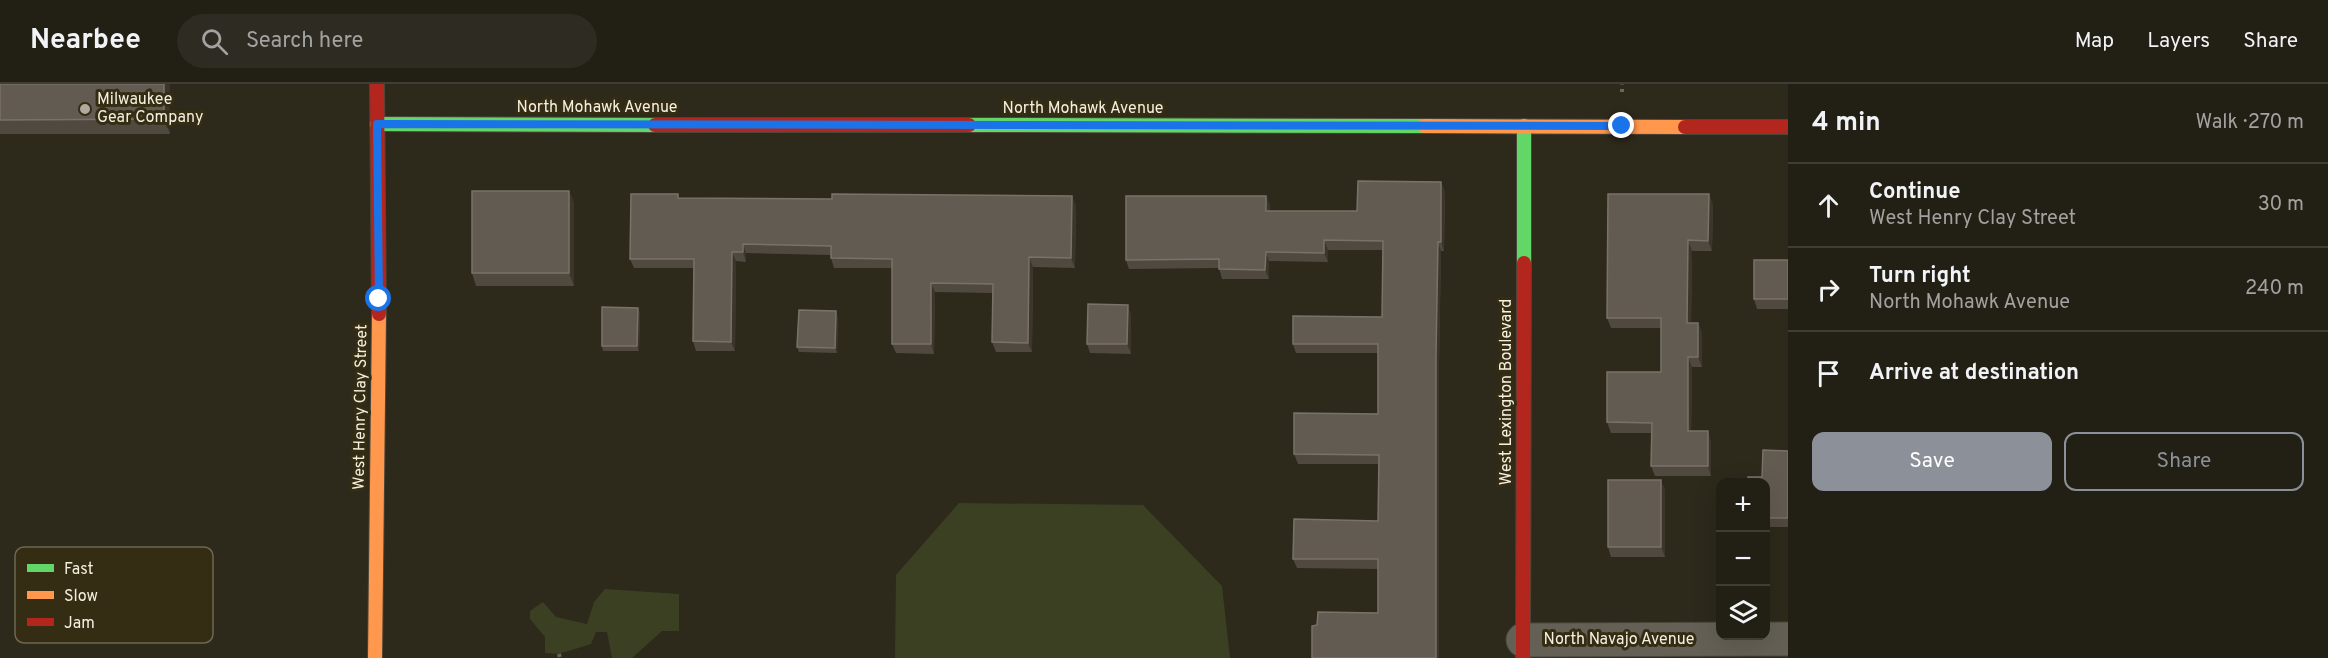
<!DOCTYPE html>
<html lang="en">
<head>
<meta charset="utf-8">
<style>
	:root { --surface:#221f14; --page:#2e2c22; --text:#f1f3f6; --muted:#a2a2a0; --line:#3f3d34; --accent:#8c9099 }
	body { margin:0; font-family:Overpass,sans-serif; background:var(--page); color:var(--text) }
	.controls { position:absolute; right:18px; bottom:18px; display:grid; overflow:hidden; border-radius:12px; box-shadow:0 6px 24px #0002 }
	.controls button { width:54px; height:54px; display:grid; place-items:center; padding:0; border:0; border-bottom:2px solid var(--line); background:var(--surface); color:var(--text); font:30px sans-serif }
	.stop { position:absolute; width:18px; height:18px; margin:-14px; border:4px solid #1a73e8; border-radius:50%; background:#fff }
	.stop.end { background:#1a73e8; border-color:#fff; box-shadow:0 2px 6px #0008 }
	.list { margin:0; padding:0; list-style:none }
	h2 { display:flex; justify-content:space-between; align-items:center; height:78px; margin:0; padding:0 24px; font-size:26px }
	h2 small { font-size:20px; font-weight:400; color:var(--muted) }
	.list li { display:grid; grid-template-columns:39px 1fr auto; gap:18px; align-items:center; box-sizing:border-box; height:84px; padding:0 24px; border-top:2px solid var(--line) }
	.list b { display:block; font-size:22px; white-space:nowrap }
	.list p { margin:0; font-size:20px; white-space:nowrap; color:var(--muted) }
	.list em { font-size:20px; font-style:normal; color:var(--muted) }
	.actions { display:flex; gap:12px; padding:18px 24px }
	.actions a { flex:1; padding:14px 0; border:2px solid var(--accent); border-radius:12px; text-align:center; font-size:21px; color:var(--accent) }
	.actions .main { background:var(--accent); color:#fff }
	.icon { flex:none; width:33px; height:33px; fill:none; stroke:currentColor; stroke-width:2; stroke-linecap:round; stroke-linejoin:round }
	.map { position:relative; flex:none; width:1788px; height:574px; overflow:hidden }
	header { display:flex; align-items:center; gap:36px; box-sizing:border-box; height:84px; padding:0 30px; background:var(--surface); border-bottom:2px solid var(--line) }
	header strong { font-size:28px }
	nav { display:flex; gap:33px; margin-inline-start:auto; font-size:21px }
	.search { width:420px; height:54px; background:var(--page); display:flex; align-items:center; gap:15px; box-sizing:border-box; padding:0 21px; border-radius:33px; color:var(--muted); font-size:22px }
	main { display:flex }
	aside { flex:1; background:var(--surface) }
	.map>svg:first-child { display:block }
</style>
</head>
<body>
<header>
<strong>Nearbee</strong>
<div class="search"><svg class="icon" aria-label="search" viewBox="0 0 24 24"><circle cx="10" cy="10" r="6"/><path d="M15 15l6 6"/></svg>Search here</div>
<nav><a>Map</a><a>Layers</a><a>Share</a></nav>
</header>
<main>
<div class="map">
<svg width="1788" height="574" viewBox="0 0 1788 574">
	<rect width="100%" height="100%" fill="#2d291b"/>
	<path fill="#3b4022" d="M 959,419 L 1143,421 L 1222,502 L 1230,574 L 895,574 L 896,491 Z
		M 605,505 L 679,510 L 679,547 L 662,547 L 632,574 L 612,574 L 607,548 L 596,548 L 591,560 L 559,570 L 545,569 L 545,553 L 530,535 L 530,527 L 543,518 L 556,533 L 587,540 L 594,518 Z"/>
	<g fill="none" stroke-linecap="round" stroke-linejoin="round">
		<g stroke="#4a463a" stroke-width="35">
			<path id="street" d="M 1523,556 L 1788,555"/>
		</g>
		<g stroke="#4a463a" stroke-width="16">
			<path id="fast" d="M 377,40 L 655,41
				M 969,41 L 1424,42
				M 1524,179 L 1524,42"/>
		</g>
		<g stroke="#4a463a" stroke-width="16">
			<path id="slow" d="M 1424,42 L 1685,43
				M 375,574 L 379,230"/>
		</g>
		<g stroke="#4a463a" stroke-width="16">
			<path id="jam" d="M 377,0 L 379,230
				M 655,41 L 969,41
				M 1685,43 L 1788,43
				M 1523,574 L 1524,179"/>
		</g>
		<path stroke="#6a675c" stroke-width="4" stroke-dasharray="3 4.5" stroke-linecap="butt" d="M 1622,8 L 1622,0
			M 559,570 L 560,574"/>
		<use href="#street" stroke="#646055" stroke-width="33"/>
		<use href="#fast" stroke="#63d668" stroke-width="14"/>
		<use href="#slow" stroke="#ff974d" stroke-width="14"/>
		<use href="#jam" stroke="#b3261e" stroke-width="14"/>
	</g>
	<path fill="#504940" d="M 0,0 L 170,0 L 170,50 L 0,50 Z
		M 1441,98 L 1445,108 L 1444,167 L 1441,167 L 1439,281 L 1439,574 L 1317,541 L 1378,529 L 1378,485 L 1297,484 L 1293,475 L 1378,437 L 1379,380 L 1298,380 L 1294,370 L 1378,330 L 1378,269 L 1296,269 L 1293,260 L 1382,233 L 1383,166 L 1328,166 L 1328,178 L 1269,177 L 1269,195 L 1222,195 L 1219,184 L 1129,185 L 1126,176 L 1266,112 L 1270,121 L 1270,127 L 1357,127 Z
		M 569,107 L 574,119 L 574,202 L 476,202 L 472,189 Z
		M 678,110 L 679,114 L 1076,121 L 1075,184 L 1033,183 L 1032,268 L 996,268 L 992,258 L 993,209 L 935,208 L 934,270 L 896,269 L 892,260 L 892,184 L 834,184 L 831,174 L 831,171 L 746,169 L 746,178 L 736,177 L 735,267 L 696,267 L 693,257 L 694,184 L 634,184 L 630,175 Z
		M 1713,120 L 1712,167 L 1692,167 L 1691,239 L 1698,239 L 1702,249 L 1702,283 L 1692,283 L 1691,347 L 1711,357 L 1711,392 L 1655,392 L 1651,382 L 1652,349 L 1611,349 L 1607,338 L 1661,288 L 1661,244 L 1611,244 L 1607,234 Z
		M 1788,176 L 1788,225 L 1757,225 L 1754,215 Z
		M 638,224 L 640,229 L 639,267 L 603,267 L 602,262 Z
		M 1131,230 L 1131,270 L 1090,269 L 1087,260 Z
		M 838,232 L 837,269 L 799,268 L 797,263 Z
		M 1788,367 L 1788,443 L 1766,443 L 1766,399 Z
		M 1665,405 L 1665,473 L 1611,473 L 1608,463 Z"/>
	<path fill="#3b352a" d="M 164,0 L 170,0 L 170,50 L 164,35 Z
		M 1441,98 L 1445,108 L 1444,167 L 1441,158 Z
		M 569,107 L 574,119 L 574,202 L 569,189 Z
		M 1709,110 L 1713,120 L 1712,167 L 1708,157 Z
		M 1072,112 L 1076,121 L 1075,184 L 1071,174 Z
		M 1266,112 L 1270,121 L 1269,136 L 1266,127 Z
		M 1324,156 L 1328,166 L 1328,178 L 1324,169 Z
		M 1688,156 L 1692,167 L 1691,249 L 1687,239 Z
		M 1438,158 L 1441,167 L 1439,281 L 1439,574 L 1436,574 L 1436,271 Z
		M 743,160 L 746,169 L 746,178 L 743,168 Z
		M 732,168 L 736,177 L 735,267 L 731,258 Z
		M 1266,168 L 1269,177 L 1269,195 L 1265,186 Z
		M 1029,173 L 1033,183 L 1032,268 L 1028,259 Z
		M 931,199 L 935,208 L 934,270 L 931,260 Z
		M 1128,221 L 1131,230 L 1131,270 L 1127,260 Z
		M 638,224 L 640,229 L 639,267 L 637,262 Z
		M 836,227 L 838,232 L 837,269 L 835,264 Z
		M 1698,239 L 1702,249 L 1702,283 L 1698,273 Z
		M 1688,273 L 1692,283 L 1691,357 L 1688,347 Z
		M 1708,347 L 1711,357 L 1711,392 L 1708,382 Z
		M 1661,396 L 1665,405 L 1665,473 L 1661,463 Z"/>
	<path fill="#625b51" stroke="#797268" stroke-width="1.5" d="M 0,0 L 164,0 L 164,35 L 0,36 Z
		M 1358,97 L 1441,98 L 1441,158 L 1438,158 L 1436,271 L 1436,574 L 1312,574 L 1312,542 L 1317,541 L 1318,528 L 1378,529 L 1378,475 L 1293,475 L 1294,435 L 1378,437 L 1379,371 L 1294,370 L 1294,329 L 1378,330 L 1378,260 L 1293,260 L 1293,232 L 1382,233 L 1383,157 L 1324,156 L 1324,169 L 1266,168 L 1265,186 L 1219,185 L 1219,175 L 1126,176 L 1126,112 L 1266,112 L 1266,127 L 1357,127 Z
		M 472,107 L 569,107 L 569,189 L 472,189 Z
		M 631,110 L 678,110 L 678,114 L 832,115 L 832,110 L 1072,112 L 1071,174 L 1029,173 L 1028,259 L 992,258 L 993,200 L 931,199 L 931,260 L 892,260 L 892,175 L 831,174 L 831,162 L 743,160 L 743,168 L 732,168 L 731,258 L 693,257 L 694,175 L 630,175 Z
		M 1608,110 L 1709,110 L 1708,157 L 1688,156 L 1687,239 L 1698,239 L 1698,273 L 1688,273 L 1688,347 L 1708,347 L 1708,382 L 1651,382 L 1652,339 L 1607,338 L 1607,288 L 1661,288 L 1661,234 L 1607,234 Z
		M 1754,176 L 1788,176 L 1788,215 L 1754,215 Z
		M 1088,220 L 1128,221 L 1127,260 L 1087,260 Z
		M 602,223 L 638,224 L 637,262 L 602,262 Z
		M 799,226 L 836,227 L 835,264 L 797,263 Z
		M 1763,366 L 1788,367 L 1788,434 L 1766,434 L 1766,399 L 1748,399 L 1748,393 L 1762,393 Z
		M 1608,396 L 1661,396 L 1661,463 L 1608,463 Z"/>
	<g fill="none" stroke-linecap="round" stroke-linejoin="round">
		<path stroke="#1a73e8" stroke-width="8" d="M 379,215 L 377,40 L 1622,42"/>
	</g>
	<circle fill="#afaa9b" stroke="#352d13" stroke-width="2" cx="85" cy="25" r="6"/>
	<g text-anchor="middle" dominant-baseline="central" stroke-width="6" stroke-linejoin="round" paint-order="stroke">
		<g font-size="16" fill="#f5efe0" stroke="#352d13" text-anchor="start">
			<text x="97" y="16">Milwaukee<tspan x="97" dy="18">Gear Company</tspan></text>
		</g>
		<g font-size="16" fill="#f5efe0" stroke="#352d13">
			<text x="597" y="24">North Mohawk Avenue</text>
			<text x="1083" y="25">North Mohawk Avenue</text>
			<text transform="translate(1507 308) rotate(-90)">West Lexington Boulevard</text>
			<text transform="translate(361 323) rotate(-89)">West Henry Clay Street</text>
			<text x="1619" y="556">North Navajo Avenue</text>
		</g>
	</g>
	<rect x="15" y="463" width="198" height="96" rx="9" fill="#352d13" stroke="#6f6750" stroke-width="1.5"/>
	<rect x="27" y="480" width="27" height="8" fill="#63d668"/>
	<rect x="27" y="507" width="27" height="8" fill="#ff974d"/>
	<rect x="27" y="534" width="27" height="8" fill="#b3261e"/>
	<g font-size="16" fill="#f5efe0">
		<text x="64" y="490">Fast</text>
		<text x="64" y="517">Slow</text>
		<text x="64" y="544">Jam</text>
	</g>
</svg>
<div class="controls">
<button>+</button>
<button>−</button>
<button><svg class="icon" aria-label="layers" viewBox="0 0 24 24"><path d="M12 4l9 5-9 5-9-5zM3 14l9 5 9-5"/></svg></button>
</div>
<div class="stop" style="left:379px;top:215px"></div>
<div class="stop end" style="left:1622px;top:42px"></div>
</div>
<aside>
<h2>4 min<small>Walk · 270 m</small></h2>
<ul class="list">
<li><svg class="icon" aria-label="ahead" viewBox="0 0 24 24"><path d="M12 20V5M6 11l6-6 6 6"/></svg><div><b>Continue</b><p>West Henry Clay Street</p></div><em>30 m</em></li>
<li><svg class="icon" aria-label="right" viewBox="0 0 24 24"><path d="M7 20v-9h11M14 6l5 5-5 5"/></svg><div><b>Turn right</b><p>North Mohawk Avenue</p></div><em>240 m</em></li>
<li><svg class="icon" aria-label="arrive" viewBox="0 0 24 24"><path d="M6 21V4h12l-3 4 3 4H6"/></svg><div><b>Arrive at destination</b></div></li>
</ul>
<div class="actions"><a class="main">Save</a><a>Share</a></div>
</aside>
</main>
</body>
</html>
